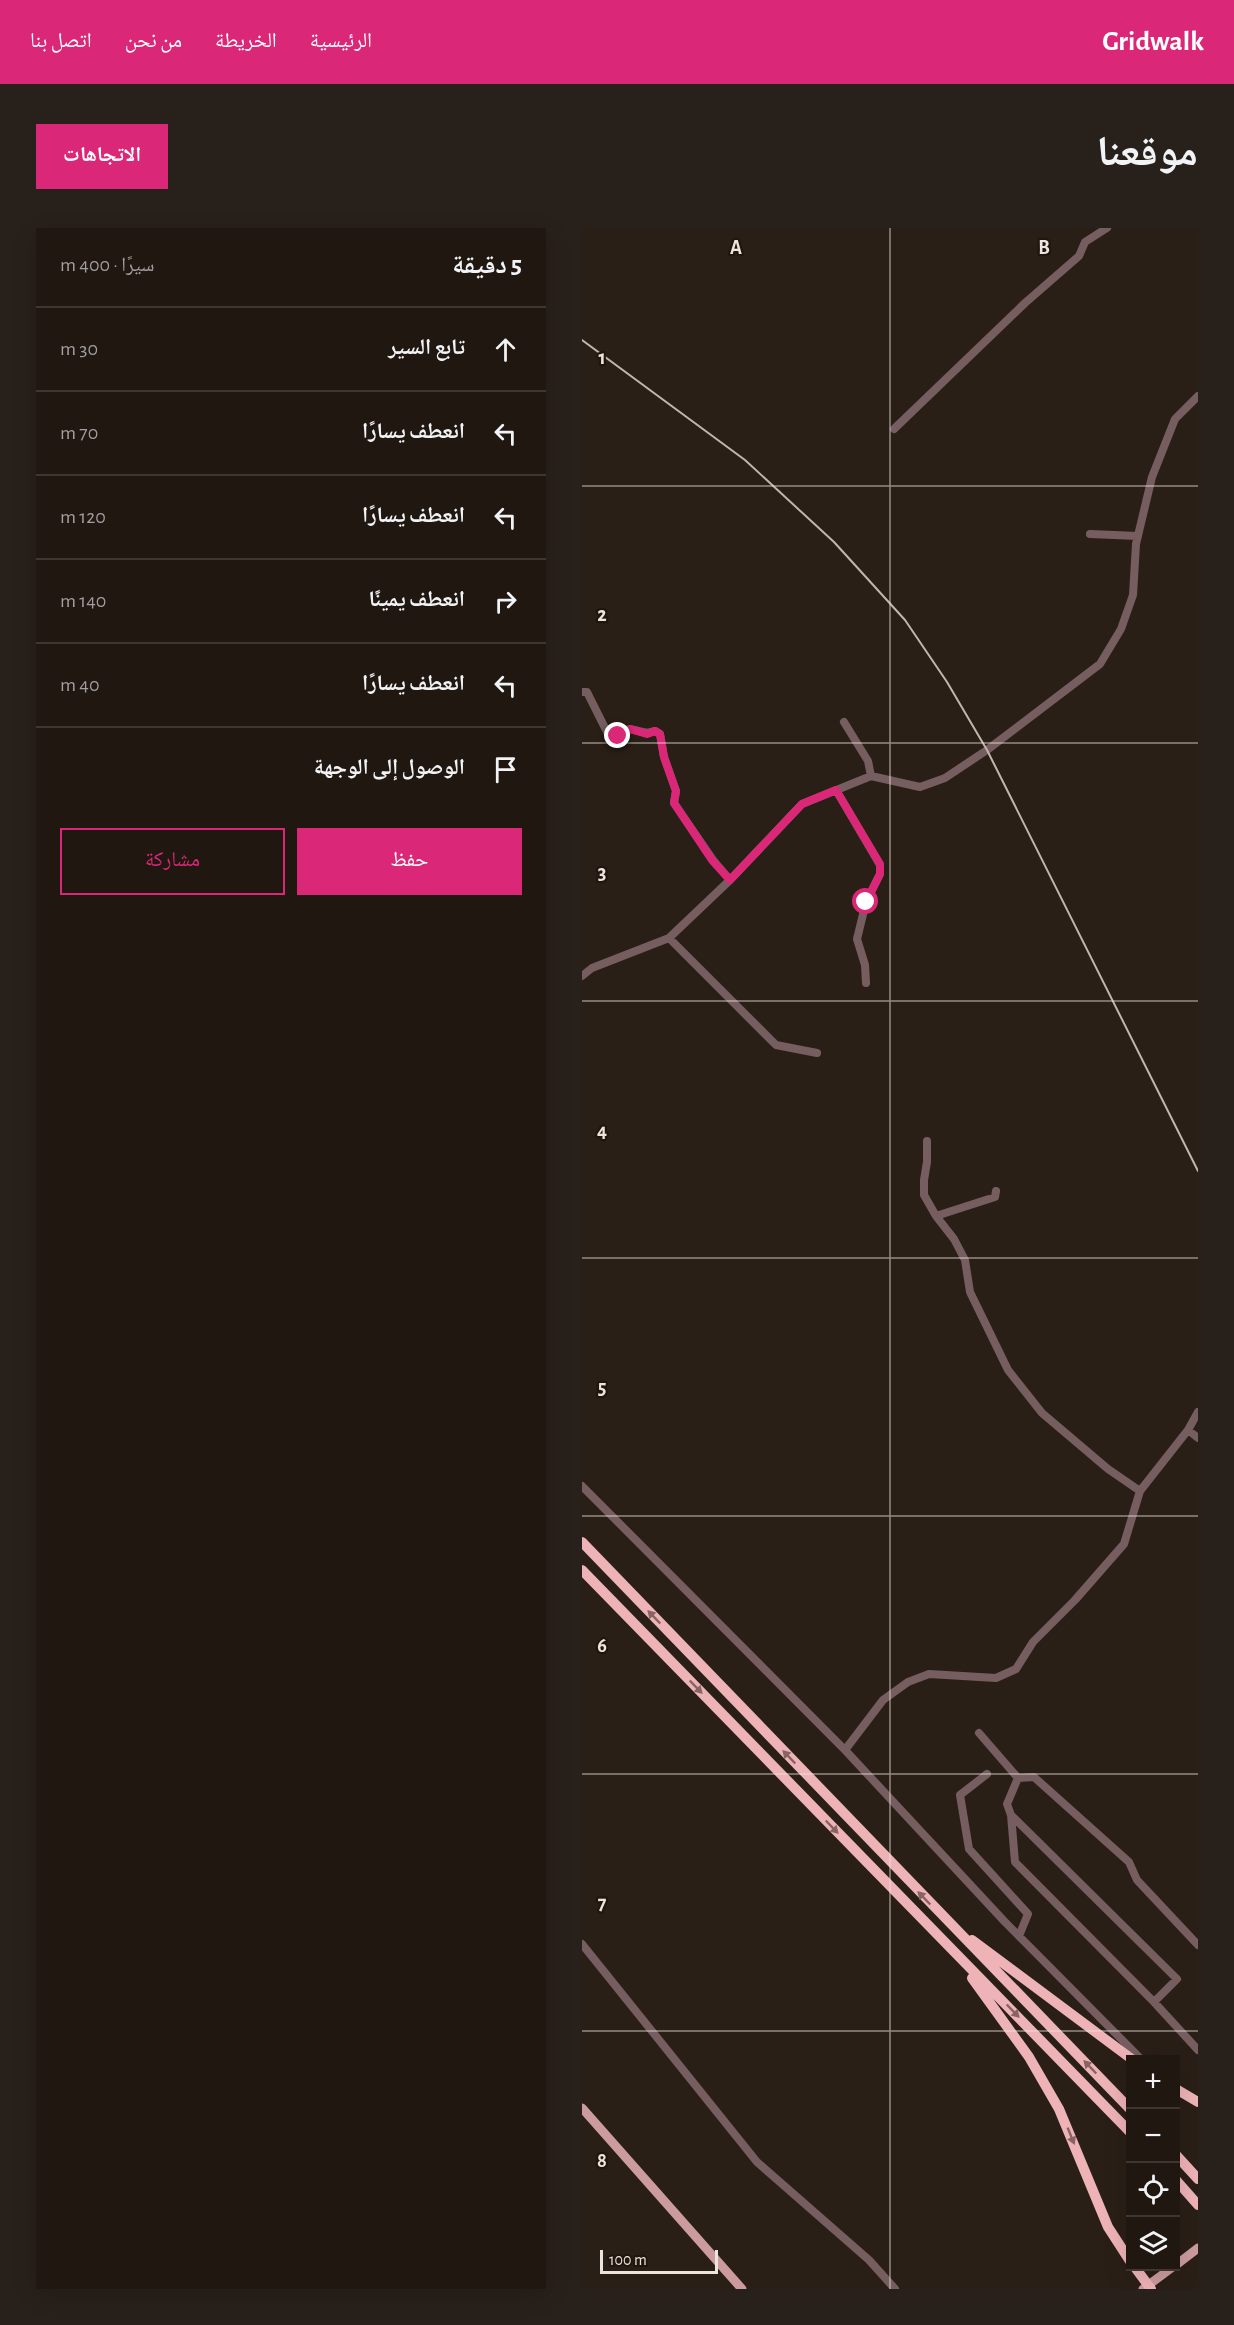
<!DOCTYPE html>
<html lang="ar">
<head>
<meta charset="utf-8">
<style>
	:root { --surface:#201711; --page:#28201a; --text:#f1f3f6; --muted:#a29f9f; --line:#3d3631; --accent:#db2777 }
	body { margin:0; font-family:"Alegreya Sans","Noto Naskh Arabic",sans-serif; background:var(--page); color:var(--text); direction:rtl }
	.controls { position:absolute; right:18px; bottom:18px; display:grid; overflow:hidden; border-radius:0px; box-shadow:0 6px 24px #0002 }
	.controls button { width:54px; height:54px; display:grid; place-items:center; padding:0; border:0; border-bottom:2px solid var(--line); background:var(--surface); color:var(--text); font:30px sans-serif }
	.scale { position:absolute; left:18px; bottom:15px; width:118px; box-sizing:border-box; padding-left:6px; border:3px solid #ece4de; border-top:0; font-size:16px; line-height:21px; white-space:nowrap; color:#ece4de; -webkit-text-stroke:4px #20160e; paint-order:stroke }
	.stop { position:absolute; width:18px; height:18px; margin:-14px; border:4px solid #db2777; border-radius:50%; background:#fff }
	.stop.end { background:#db2777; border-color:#fff; box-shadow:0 2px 6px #0008 }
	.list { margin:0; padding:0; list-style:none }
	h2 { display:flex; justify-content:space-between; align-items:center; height:78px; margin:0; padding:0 24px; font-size:26px }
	h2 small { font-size:20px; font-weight:400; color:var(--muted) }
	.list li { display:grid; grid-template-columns:39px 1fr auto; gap:18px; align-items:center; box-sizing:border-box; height:84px; padding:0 24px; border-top:2px solid var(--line) }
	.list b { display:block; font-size:22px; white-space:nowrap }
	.list em { font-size:20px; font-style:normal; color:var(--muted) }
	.actions { display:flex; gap:12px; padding:18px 24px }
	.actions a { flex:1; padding:14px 0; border:2px solid var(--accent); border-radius:0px; text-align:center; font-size:21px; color:var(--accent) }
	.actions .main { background:var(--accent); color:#fff }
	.icon { flex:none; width:33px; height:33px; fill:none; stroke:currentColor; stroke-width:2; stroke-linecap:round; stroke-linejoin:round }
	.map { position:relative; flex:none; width:616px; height:2061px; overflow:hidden; direction:ltr; border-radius:0px }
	header { display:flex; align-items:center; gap:36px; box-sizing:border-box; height:84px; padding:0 30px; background:var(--accent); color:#fff }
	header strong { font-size:28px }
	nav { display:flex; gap:33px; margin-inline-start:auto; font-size:21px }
	.intro { display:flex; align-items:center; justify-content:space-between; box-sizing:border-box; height:144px; padding:0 36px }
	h1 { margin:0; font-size:42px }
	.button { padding:15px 27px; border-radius:0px; background:var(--accent); color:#fff; font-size:21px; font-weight:700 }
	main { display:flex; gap:36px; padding:0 36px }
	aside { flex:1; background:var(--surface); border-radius:0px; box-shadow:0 6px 24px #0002 }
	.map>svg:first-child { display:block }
</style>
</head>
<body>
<header>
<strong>Gridwalk</strong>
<nav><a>الرئيسية</a><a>الخريطة</a><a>من نحن</a><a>اتصل بنا</a></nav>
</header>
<div class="intro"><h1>موقعنا</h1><a class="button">الاتجاهات</a></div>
<main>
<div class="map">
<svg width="616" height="2061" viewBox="0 0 616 2061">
	<rect width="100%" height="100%" fill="#2a1f17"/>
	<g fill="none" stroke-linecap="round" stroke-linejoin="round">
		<path stroke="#765e60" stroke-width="8" d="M 312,201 L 443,75 L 497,28 L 503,14 L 525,0
			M 508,306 L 556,308
			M 0,464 L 5,464 L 29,512 L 48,501 L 65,505 L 73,503 L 78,506 L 82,529 L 94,563 L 92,575 L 131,632 L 148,652
			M 262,494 L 286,533 L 289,548
			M 254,562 L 298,637 L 298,646 L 284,674 L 275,711 L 283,737 L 284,755
			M 87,710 L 194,817 L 235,825
			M 0,748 L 10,740 L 87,710 L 148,652 L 220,576 L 289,548 L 338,559 L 363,550 L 405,522 L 518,436 L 539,401 L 551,367 L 554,316 L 570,249 L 593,191 L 616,168
			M 345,913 L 345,934 L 342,952 L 342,967 L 354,988 L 372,1011 L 383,1032 L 388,1064 L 426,1142 L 460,1185 L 526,1241 L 558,1263
			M 354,988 L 413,969 L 414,963
			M 606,1202 L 616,1210
			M 0,1258 L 263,1522 L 423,1694 L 560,1832
			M 397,1505 L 436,1550 L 425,1576 L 429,1587 L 433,1634 L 572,1774 L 616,1822
			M 263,1522 L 301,1472 L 326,1454 L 347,1446 L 414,1450 L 434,1441 L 451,1414 L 493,1372 L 542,1316 L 558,1263 L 606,1202 L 616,1184
			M 405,1546 L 378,1567 L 387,1621 L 446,1686 L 437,1708
			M 436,1550 L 452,1549 L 547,1634 L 555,1652 L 616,1717
			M 429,1587 L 595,1751 L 572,1774
			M 0,1716 L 175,1934 L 287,2032 L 313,2061"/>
		<path stroke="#cc9b9e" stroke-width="9" d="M 0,1880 L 160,2061
			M 594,2037 L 616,2020
			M 561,2061 L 592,2038"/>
		<path stroke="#eeb3b7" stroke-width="10" d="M 0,1314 L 548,1881
			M 0,1342 L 548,1904
			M 390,1712 L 551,1832
			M 390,1750 L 447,1829 L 477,1881 L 526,1999 L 548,2033
			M 594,1861 L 616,1874
			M 594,1927 L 616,1951
			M 594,1952 L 616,1977
			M 552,2038 L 569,2061"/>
		<path stroke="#bfb6af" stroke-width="2" d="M 0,112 L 163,232 L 252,314 L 323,392 L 365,454 L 405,522 L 616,943"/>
	</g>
	<defs><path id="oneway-solid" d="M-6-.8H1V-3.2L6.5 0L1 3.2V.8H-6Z" transform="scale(1.5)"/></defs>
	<g fill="#876462">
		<use href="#oneway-solid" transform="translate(72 1389) rotate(-134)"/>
		<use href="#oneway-solid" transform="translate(114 1459) rotate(46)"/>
		<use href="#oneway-solid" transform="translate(207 1529) rotate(-134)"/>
		<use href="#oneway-solid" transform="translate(250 1599) rotate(46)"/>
		<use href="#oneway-solid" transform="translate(342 1670) rotate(-134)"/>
		<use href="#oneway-solid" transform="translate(431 1783) rotate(46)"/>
		<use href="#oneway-solid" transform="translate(508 1839) rotate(-134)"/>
		<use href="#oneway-solid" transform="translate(489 1908) rotate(68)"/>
	</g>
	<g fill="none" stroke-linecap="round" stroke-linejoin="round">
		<path stroke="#db2777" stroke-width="8" d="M 36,508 L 48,501 L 65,506 L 73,503 L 78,506 L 82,529 L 94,563 L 92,575 L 130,632 L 148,652 L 220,576 L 254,562 L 298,636 L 298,646 L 284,674"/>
	</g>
	<path fill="none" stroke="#ece4de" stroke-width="1.5" stroke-opacity="0.55" d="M 308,0 L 308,2061M 0,258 L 616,258M 0,515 L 616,515M 0,773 L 616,773M 0,1030 L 616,1030M 0,1288 L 616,1288M 0,1546 L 616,1546M 0,1803 L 616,1803"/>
	<g font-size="20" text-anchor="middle" font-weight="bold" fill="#ece4de" stroke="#20160e" stroke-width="4.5" stroke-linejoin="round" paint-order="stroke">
		<text x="154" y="26">A</text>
		<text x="462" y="26">B</text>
		<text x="20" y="136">1</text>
		<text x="20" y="393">2</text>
		<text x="20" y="651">3</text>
		<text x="20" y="909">4</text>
		<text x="20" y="1166">5</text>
		<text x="20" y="1424">6</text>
		<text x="20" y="1681">7</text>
		<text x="20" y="1939">8</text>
	</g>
</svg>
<div class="controls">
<button>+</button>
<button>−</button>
<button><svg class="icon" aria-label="locate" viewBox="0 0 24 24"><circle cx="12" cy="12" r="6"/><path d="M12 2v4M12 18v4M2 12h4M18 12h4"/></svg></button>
<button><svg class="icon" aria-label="layers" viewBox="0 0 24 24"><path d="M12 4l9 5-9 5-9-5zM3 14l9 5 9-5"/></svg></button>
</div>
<div class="scale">100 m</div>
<div class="stop" style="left:284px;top:674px"></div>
<div class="stop end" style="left:36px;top:508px"></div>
</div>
<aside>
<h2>5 دقيقة<small>سيرًا · 400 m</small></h2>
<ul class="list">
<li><svg class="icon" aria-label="ahead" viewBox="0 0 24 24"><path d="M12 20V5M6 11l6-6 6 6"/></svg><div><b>تابع السير</b></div><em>30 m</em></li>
<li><svg class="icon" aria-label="left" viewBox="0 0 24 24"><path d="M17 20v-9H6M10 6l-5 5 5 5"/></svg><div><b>انعطف يسارًا</b></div><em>70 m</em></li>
<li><svg class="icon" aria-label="left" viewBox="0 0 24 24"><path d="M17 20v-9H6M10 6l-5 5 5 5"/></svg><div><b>انعطف يسارًا</b></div><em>120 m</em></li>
<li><svg class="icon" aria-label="right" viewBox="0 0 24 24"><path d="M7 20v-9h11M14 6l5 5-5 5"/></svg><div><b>انعطف يمينًا</b></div><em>140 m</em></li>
<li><svg class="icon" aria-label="left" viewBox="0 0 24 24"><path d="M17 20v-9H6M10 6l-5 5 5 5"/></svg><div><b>انعطف يسارًا</b></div><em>40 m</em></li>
<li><svg class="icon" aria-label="arrive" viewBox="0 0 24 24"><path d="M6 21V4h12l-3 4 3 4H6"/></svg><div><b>الوصول إلى الوجهة</b></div></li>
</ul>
<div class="actions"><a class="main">حفظ</a><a>مشاركة</a></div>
</aside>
</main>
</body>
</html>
